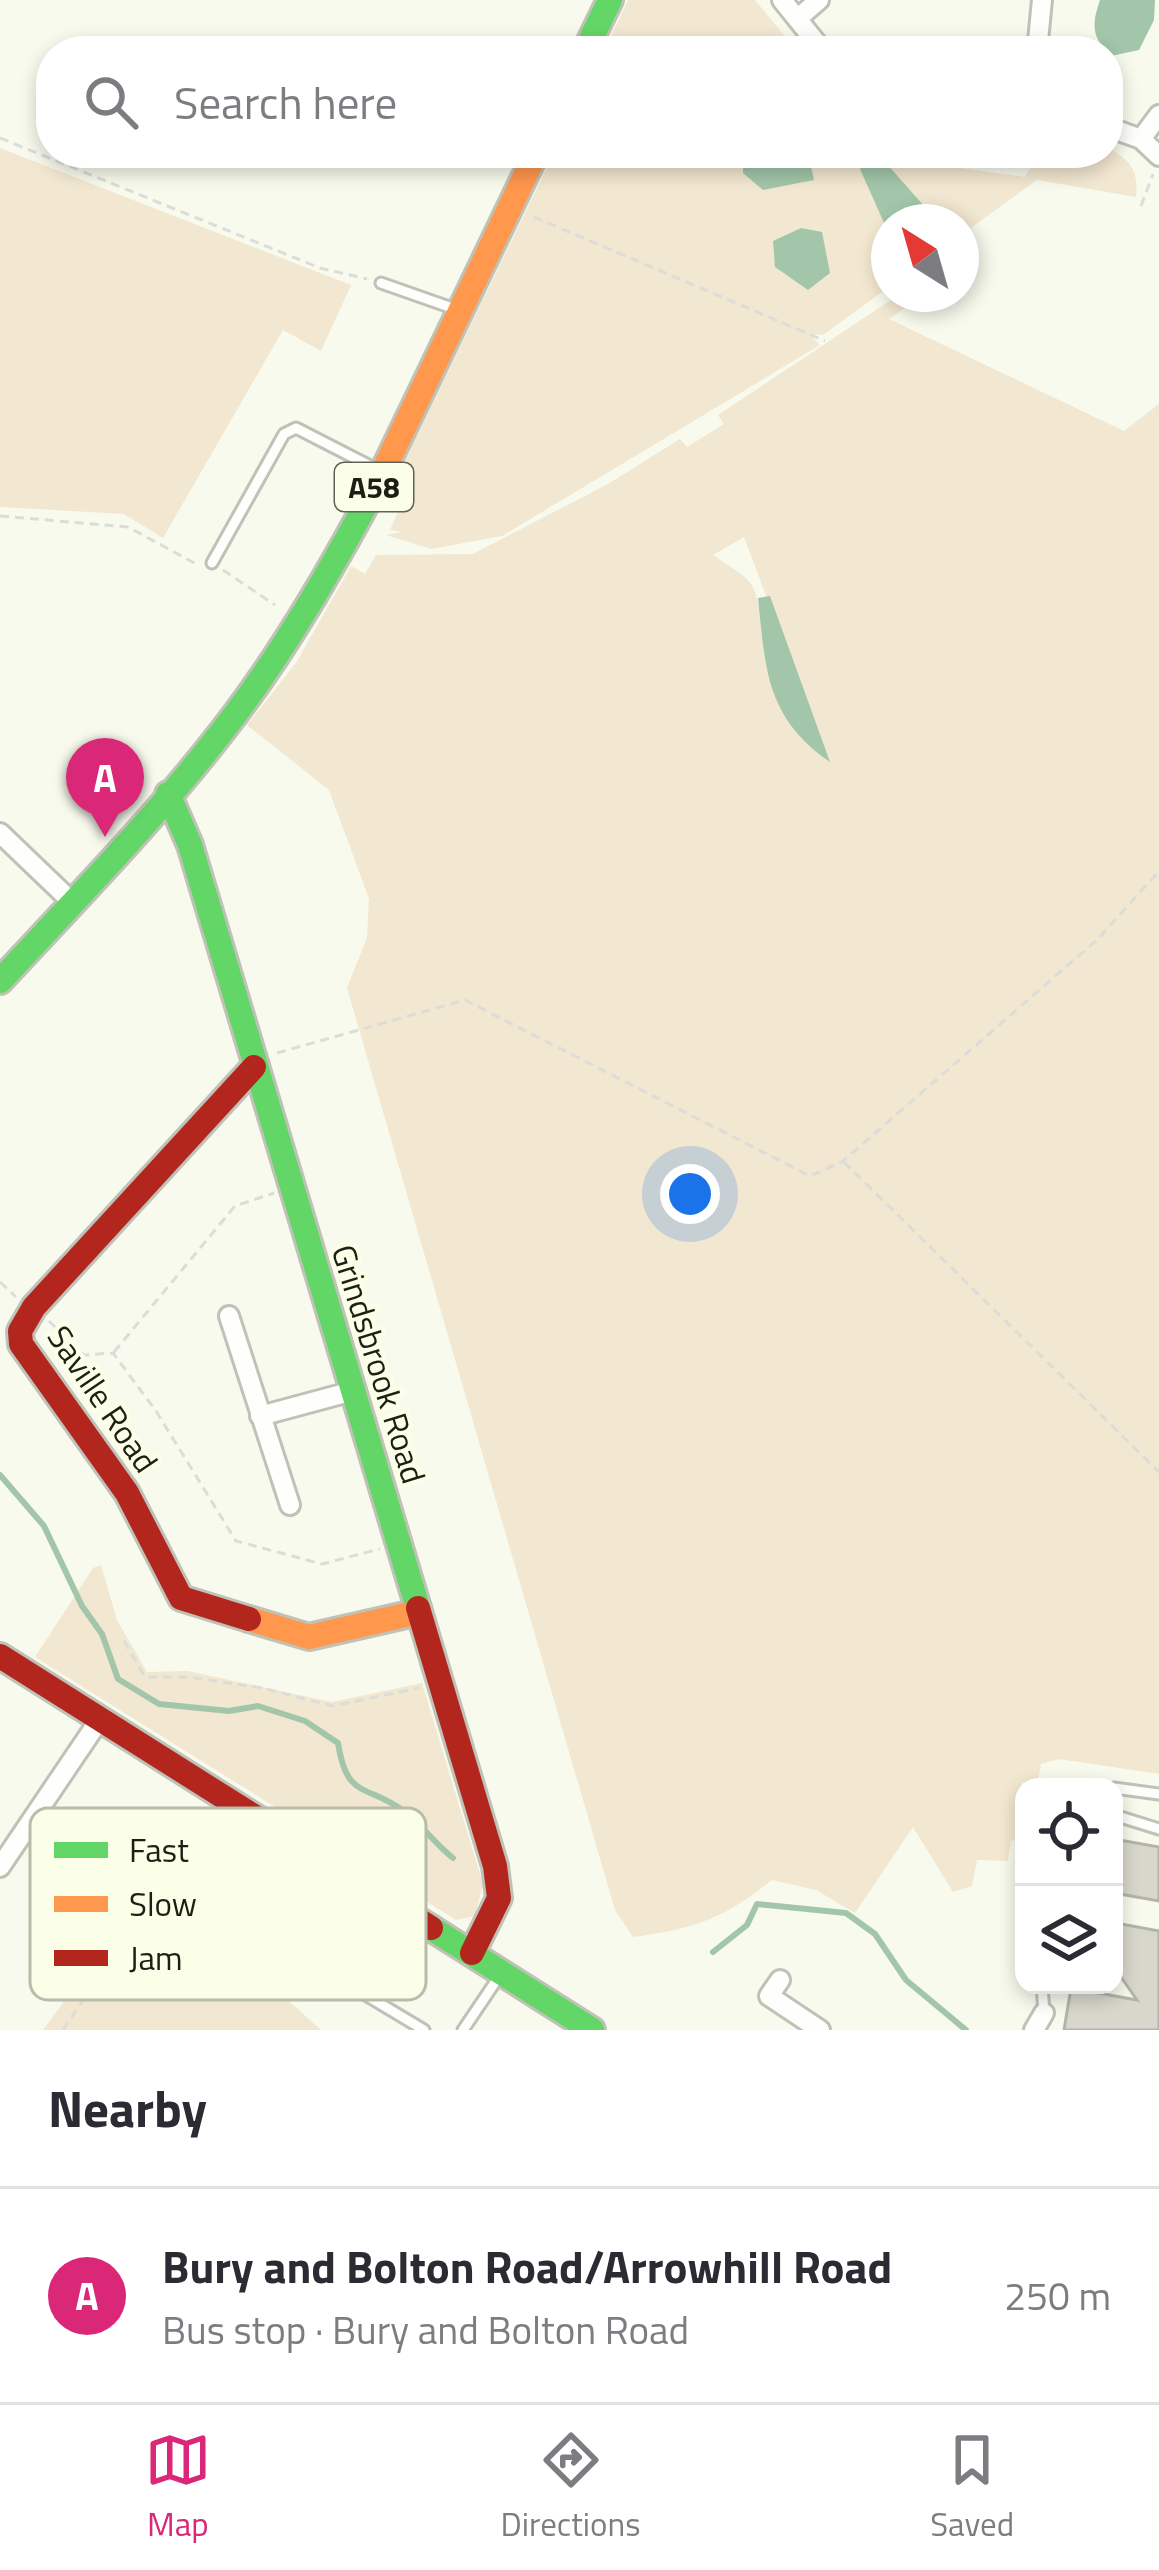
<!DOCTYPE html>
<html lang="en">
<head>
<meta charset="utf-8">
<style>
	:root { --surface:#fff; --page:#f2f2f3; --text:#2b2b33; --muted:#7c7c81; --line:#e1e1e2; --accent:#db2777 }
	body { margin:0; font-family:"Titillium Web",sans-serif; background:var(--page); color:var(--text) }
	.controls { position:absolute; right:36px; bottom:36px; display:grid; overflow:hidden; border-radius:24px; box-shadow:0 6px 18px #0003 }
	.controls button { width:108px; height:108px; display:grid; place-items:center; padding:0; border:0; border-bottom:3px solid var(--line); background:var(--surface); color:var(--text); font:60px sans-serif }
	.compass { position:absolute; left:871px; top:204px; width:108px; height:108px; border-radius:50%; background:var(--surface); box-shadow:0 6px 18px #0003; rotate:323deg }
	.you { position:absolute; left:690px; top:1194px; width:42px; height:42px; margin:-30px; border:9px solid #fff; border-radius:50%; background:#1a73e8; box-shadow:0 0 0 18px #1a73e833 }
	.badge { display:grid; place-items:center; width:78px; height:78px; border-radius:50%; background:var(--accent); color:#fff; font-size:39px; font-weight:700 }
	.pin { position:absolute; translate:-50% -99px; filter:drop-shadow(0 3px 6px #0008) }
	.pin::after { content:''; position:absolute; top:63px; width:42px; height:36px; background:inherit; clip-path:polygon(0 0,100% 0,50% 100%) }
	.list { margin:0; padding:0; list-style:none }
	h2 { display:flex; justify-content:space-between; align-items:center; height:156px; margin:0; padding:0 48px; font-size:51px }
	h2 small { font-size:39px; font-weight:400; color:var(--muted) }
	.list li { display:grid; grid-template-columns:78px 1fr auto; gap:36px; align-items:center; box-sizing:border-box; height:216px; padding:0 48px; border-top:3px solid var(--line) }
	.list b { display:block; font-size:45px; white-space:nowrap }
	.list p { margin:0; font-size:39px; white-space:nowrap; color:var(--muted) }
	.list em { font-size:39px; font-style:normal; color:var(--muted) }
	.icon { flex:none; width:66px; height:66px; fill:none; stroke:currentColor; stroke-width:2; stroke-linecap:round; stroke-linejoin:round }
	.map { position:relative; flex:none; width:1159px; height:2030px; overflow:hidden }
	.search { position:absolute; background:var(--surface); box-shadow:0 6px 18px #0003; left:36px; right:36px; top:36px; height:132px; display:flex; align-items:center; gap:30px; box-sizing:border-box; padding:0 42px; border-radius:48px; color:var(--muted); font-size:45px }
	.sheet { height:372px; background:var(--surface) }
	nav { display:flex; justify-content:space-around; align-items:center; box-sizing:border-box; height:168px; border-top:3px solid var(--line); background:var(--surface); font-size:33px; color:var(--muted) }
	nav a { display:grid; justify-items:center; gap:6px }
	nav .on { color:var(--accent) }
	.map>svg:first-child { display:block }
</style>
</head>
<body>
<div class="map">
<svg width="1159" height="2030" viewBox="0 0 1159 2030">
	<rect width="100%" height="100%" fill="#f8faed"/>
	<path fill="#f2e7d0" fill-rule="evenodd" d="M 628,0 L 755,0 L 797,51 L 604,51 Z
		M 1108,147 C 1130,161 1139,169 1136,197 L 1037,180 L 961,235 L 961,222 L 889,222 L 889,287 L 823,335 L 809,334 L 820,345 L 502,536 L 431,549 L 386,535 L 402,532 L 390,530 L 398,512 L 382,508 L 554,153 L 914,153 L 961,168 L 1025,177 L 1038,153 L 1108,153 Z
		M 0,148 L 351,285 L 321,351 L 283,330 L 163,538 L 124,514 L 0,507 Z
		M 900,294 L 924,294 L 889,319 L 1124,431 L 1159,404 L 1159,1774 L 1059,1759 L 1041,1764 L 1038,1782 L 1022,1782 L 1019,1839 L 1011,1841 L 1008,1861 L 977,1860 L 972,1886 L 953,1892 L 913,1827 L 855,1913 L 816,1890 L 772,1880 C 721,1920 696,1928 633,1937 L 615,1910 L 347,988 L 367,938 L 369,899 L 329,790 L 247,725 L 296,663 L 351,566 L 365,574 L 376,555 L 473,554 L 608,484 L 680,439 L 687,447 L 724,424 L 718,415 ZM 744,537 L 828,760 C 783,730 765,683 761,630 C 759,616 760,597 751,584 C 743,573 725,564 713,555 Z
		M 101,1565 L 117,1620 L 147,1672 L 188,1671 L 332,1702 L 422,1683 L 483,1884 L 475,1916 L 456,1920 L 35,1657 L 93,1568 Z
		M 129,1913 L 182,1936 L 229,1947 L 321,2030 L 43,2030 Z"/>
	<path fill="#a3c6aa" d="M 1100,0 L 1155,0 L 1154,20 L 1139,50 L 1111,56 C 1092,37 1091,27 1100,0 Z
		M 743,153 L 796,153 L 809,158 L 814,180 L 763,190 L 743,173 Z
		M 879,155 L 932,215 L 921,222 L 889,222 L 889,234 L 860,169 Z
		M 801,228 L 822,232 L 830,273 L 808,290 L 775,267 L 773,241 Z
		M 770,596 L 830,762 C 766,718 765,668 758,598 Z"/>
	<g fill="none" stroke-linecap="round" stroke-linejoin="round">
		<path stroke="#a3c6aa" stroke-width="6" d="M 0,1475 L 44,1526 L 82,1606 L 102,1634 L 118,1679 L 159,1704 L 229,1711 L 258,1706 L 305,1721 L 338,1743 C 347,1801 367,1783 405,1812 C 422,1825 435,1844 453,1858
			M 713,1952 L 747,1925 L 757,1904 L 846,1913 L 875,1934 L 906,1980 L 966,2030"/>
	</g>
	<path fill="#d8d7cc" stroke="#b5b4a9" stroke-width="3" d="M 1114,1839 L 1159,1847 L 1159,1901 L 1114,1893 Z
		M 1116,1923 L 1159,1931 L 1159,2030 L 1064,2030 L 1071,1988 L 1137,2000 L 1114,1967 Z"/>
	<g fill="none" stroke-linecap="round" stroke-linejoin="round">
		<g stroke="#c0c2b7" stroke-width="15">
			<path id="lane" d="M 381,283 L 455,309
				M 212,563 L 284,434 L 296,428 L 376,469
				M 1114,1788 L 1159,1794
				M 1114,1815 L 1159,1829
				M 356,1886 L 309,1961 L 424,2030
				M 175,1891 L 229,1804
				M 1042,1985 L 1044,2013
				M 463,2030 L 500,1975"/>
		</g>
		<g stroke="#c0c2b7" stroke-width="24">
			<path id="street" d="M 782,0 L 823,51
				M 797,19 L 819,0
				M 1037,51 L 1042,0
				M 1108,127 L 1141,139 L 1159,156
				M 1141,139 L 1159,115
				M 0,833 L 73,903
				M 229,1316 L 290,1505
				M 260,1416 L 353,1391
				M 0,1867 L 100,1719
				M 780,1980 L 769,1996 L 820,2030
				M 1034,2030 L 1044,2013"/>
		</g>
		<g stroke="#c0c2b7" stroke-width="30">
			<path id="fast" d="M 585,51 L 610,0
				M 168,794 L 190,845 L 418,1608
				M 0,981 C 81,894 165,808 237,712 C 290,641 334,564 376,486
				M 431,1928 L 592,2030"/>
		</g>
		<g stroke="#c0c2b7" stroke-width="30">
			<path id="slow" d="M 376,486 L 536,153
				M 249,1619 L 309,1637 L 419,1612"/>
		</g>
		<g stroke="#c0c2b7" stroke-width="30">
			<path id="jam" d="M 418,1608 L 495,1866 L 499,1898 L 472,1953
				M 249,1619 L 181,1598 L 127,1493 L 21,1344 L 20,1331 L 34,1307 L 254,1067
				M 0,1656 L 431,1928"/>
		</g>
		<path stroke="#dcdcd9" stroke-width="3" stroke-dasharray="9 6" stroke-linecap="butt" d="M 0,138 L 320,268 L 367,279
			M 1141,206 L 1153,174
			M 534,217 L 825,341
			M 0,516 L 128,527 L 198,565
			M 223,570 L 275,605
			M 277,1053 L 465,1000 L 810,1176 L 843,1161 L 1098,939 L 1159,871
			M 844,1162 L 1159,1472
			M 0,1282 L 16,1297
			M 49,1321 L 84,1355 L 113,1353 L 156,1411 L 236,1541 L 322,1564 L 380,1549
			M 114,1352 L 235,1206 L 274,1193
			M 124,1641 L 145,1677 L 189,1677 L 262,1688 L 333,1706 L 419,1688
			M 63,2030 L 155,1893 L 162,1892"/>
		<use href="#lane" stroke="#fefefc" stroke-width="9"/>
		<use href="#street" stroke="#fefefc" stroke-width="18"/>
		<use href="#fast" stroke="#63d668" stroke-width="24"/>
		<use href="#slow" stroke="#ff974d" stroke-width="24"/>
		<use href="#jam" stroke="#b3261e" stroke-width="24"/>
	</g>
	<g text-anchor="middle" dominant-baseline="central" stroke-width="9" stroke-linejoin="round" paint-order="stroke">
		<rect fill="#fbffe8" stroke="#606254" stroke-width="3" x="335" y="463" width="78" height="48" rx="9"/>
		<g font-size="30" font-weight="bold" fill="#1d1e14">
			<text x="374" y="487">A58</text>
		</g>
		<g font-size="33" fill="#1d1e14" stroke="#fbffe8">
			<text transform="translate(379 1364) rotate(73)">Grindsbrook Road</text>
			<text transform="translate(103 1399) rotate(56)">Saville Road</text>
		</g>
	</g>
	<rect x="30" y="1808" width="396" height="192" rx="18" fill="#fbffe8" stroke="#b8bca8" stroke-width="3"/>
	<rect x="54" y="1842" width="54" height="16" fill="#63d668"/>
	<rect x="54" y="1896" width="54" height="16" fill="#ff974d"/>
	<rect x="54" y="1950" width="54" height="16" fill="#b3261e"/>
	<g font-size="33" fill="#1d1e14">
		<text x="129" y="1862">Fast</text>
		<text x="129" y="1916">Slow</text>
		<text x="129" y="1970">Jam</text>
	</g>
</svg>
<div class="controls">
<button><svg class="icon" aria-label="locate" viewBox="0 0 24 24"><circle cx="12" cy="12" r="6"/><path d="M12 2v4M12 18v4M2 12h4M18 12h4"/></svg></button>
<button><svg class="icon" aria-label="layers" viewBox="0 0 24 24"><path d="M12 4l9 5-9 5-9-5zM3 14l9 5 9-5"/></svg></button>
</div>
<svg class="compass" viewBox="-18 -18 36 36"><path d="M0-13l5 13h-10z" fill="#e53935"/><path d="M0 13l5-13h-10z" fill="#7c7c81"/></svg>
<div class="you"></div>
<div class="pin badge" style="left:105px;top:837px">A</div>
<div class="search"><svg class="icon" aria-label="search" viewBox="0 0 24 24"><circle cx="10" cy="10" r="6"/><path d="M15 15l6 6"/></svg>Search here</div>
</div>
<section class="sheet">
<h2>Nearby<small></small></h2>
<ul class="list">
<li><span class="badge">A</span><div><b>Bury and Bolton Road/Arrowhill Road</b><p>Bus stop · Bury and Bolton Road</p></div><em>250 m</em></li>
</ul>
</section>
<nav>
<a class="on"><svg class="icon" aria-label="map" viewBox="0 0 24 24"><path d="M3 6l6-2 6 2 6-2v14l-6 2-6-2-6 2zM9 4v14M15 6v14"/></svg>Map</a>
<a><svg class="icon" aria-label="directions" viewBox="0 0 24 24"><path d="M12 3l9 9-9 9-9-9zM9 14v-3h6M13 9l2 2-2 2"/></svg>Directions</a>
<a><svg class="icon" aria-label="saved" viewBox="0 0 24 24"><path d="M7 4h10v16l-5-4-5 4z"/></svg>Saved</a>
</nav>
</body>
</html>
